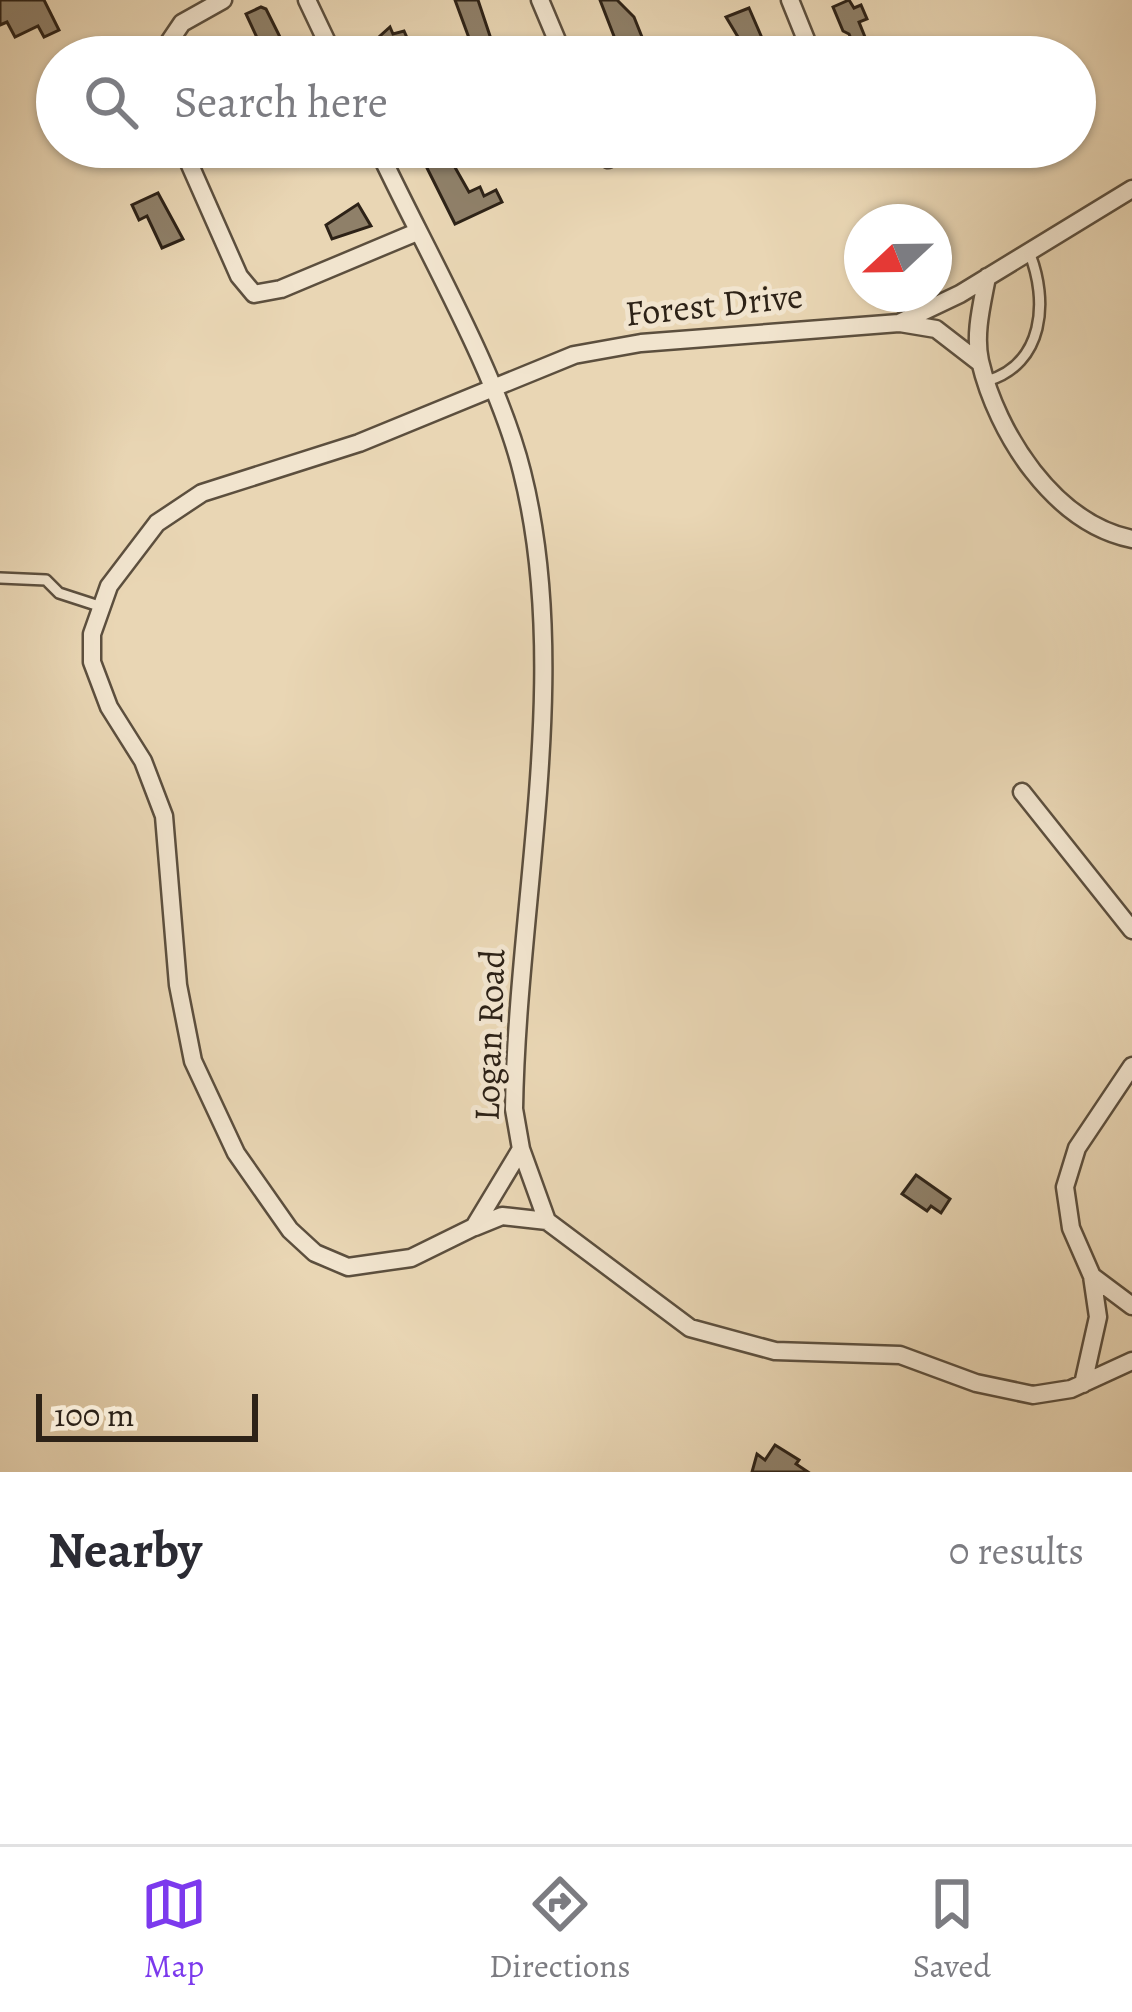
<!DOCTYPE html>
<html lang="en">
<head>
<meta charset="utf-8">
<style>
	:root { --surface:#fff; --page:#f7f7f7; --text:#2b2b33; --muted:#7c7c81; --line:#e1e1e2; --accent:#7c3aed }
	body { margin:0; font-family:Alegreya,serif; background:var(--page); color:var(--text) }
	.compass { position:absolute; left:844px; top:204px; width:108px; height:108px; border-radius:50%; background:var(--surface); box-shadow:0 3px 9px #0004; rotate:248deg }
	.scale { position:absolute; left:36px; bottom:30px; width:222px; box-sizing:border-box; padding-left:12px; border:6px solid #2d2217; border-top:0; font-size:33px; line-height:42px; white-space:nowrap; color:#2d2217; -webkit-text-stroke:9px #f1e4ce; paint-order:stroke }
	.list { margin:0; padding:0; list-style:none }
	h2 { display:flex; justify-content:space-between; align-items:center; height:156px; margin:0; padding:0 48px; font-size:51px }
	h2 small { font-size:39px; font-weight:400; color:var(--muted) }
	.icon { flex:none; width:66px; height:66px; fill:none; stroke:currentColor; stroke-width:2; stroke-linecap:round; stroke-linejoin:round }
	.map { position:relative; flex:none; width:1132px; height:1472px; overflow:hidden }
	.search { position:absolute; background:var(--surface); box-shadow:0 3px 9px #0004; left:36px; right:36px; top:36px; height:132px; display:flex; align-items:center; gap:30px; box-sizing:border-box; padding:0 42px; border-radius:66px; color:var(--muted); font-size:45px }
	.sheet { height:372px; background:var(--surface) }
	nav { display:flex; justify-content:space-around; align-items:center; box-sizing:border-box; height:168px; border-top:3px solid var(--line); background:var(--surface); font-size:33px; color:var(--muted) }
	nav a { display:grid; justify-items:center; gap:6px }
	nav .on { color:var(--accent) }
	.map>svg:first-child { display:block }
</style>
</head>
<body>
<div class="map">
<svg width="1132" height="1472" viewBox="0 0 1132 1472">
	<rect width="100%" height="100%" fill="#e9d6b4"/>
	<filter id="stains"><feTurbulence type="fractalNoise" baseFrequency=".00167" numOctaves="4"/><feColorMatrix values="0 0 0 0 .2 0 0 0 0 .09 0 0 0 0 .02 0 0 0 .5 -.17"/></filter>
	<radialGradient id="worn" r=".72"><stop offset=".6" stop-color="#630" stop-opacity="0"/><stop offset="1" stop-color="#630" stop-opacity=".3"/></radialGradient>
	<path fill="#8f8069" stroke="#2d2217" stroke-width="3" d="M 0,0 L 44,0 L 59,30 L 44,37 L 38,26 L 15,37 L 7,22 L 0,25 Z
		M 455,0 L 478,0 L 497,57 L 476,57 Z
		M 600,0 L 617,0 L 634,17 L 650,57 L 629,57 L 623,41 L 617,44 Z
		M 849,0 L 854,8 L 861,5 L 867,19 L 859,22 L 873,57 L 859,57 L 849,34 L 843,31 L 833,7 Z
		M 261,7 L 266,9 L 290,57 L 266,57 L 246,14 Z
		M 749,8 L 762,38 L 770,57 L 750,57 L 726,17 Z
		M 390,27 L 393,34 L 404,31 L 412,49 L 399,57 L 374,57 L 369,46 Z
		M 435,155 L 437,161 L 448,155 L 469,192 L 480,187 L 484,196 L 496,190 L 502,202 L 455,224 L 423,160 Z
		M 158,193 L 183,239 L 162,248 L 147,216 L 139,220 L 132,205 Z
		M 358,204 L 371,226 L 332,239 L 326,225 Z
		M 916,1175 L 950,1199 L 941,1213 L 931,1206 L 927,1211 L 902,1194 Z
		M 775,1445 L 799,1460 L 796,1464 L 808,1472 L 752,1472 L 757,1454 L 765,1460 Z"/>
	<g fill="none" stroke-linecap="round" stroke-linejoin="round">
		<g stroke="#5c4f3e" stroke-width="14">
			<path id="lane" d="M 987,381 C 1044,364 1049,301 1029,252
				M 0,578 L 46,580 L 59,593 L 99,606"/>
		</g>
		<g stroke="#5c4f3e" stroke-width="21">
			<path id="street" d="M 307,0 L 334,57
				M 540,0 L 564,57
				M 790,0 L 813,57
				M 159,57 L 182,23 L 223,0
				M 182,147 L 239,276 L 254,294 L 281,289 L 417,232
				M 377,147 C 422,244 497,371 522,472 C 573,674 517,903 514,1109 L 521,1149 L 547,1221 L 690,1328 L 775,1351 L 900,1355 L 976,1383 L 1033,1395 L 1071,1389 L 1132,1361
				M 602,147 L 608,159
				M 987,277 C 982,304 974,334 980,361 C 997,434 1054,523 1132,539
				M 900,323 L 936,329 L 980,363
				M 1022,792 L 1132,930
				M 1132,1066 L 1077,1148 L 1065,1187 L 1071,1228 L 1092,1276 L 1132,1306
				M 521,1149 L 474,1227 L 411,1258 L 348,1267 L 315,1253 L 290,1230 L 236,1153 L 193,1061 L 178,985 L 164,816 L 143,761 L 109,707 L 92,662 L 92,634 L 109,586 L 157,523 L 202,493 L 359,443 L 574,355 L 641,343 L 899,323 L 960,294 L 1132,189
				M 475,1227 L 502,1216 L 547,1221
				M 1083,1384 L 1098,1317 L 1092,1276"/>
		</g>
		<use href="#lane" stroke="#f1e4ce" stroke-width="9"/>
		<use href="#street" stroke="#f1e4ce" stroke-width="16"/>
	</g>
	<g text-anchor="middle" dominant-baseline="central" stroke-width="10" stroke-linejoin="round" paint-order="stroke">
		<g font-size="36" fill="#2d2217" stroke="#f1e4ce">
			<text transform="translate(714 304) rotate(-6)">Forest Drive</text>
			<text transform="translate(489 1035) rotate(-88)">Logan Road</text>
		</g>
	</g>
	<rect width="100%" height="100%" filter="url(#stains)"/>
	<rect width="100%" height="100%" fill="url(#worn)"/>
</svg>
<svg class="compass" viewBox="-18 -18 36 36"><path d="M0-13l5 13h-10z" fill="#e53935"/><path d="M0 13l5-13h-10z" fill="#7c7c81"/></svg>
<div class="scale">100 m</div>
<div class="search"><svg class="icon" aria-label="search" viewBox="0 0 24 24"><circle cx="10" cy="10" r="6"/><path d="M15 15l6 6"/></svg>Search here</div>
</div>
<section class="sheet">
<h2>Nearby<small>0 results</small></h2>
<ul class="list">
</ul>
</section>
<nav>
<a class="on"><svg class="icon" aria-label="map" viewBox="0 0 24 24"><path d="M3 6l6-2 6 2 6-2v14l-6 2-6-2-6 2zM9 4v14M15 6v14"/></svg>Map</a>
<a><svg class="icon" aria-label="directions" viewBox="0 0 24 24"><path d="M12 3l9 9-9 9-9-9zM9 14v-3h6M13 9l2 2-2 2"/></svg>Directions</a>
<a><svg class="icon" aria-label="saved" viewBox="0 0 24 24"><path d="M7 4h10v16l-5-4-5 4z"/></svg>Saved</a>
</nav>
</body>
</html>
